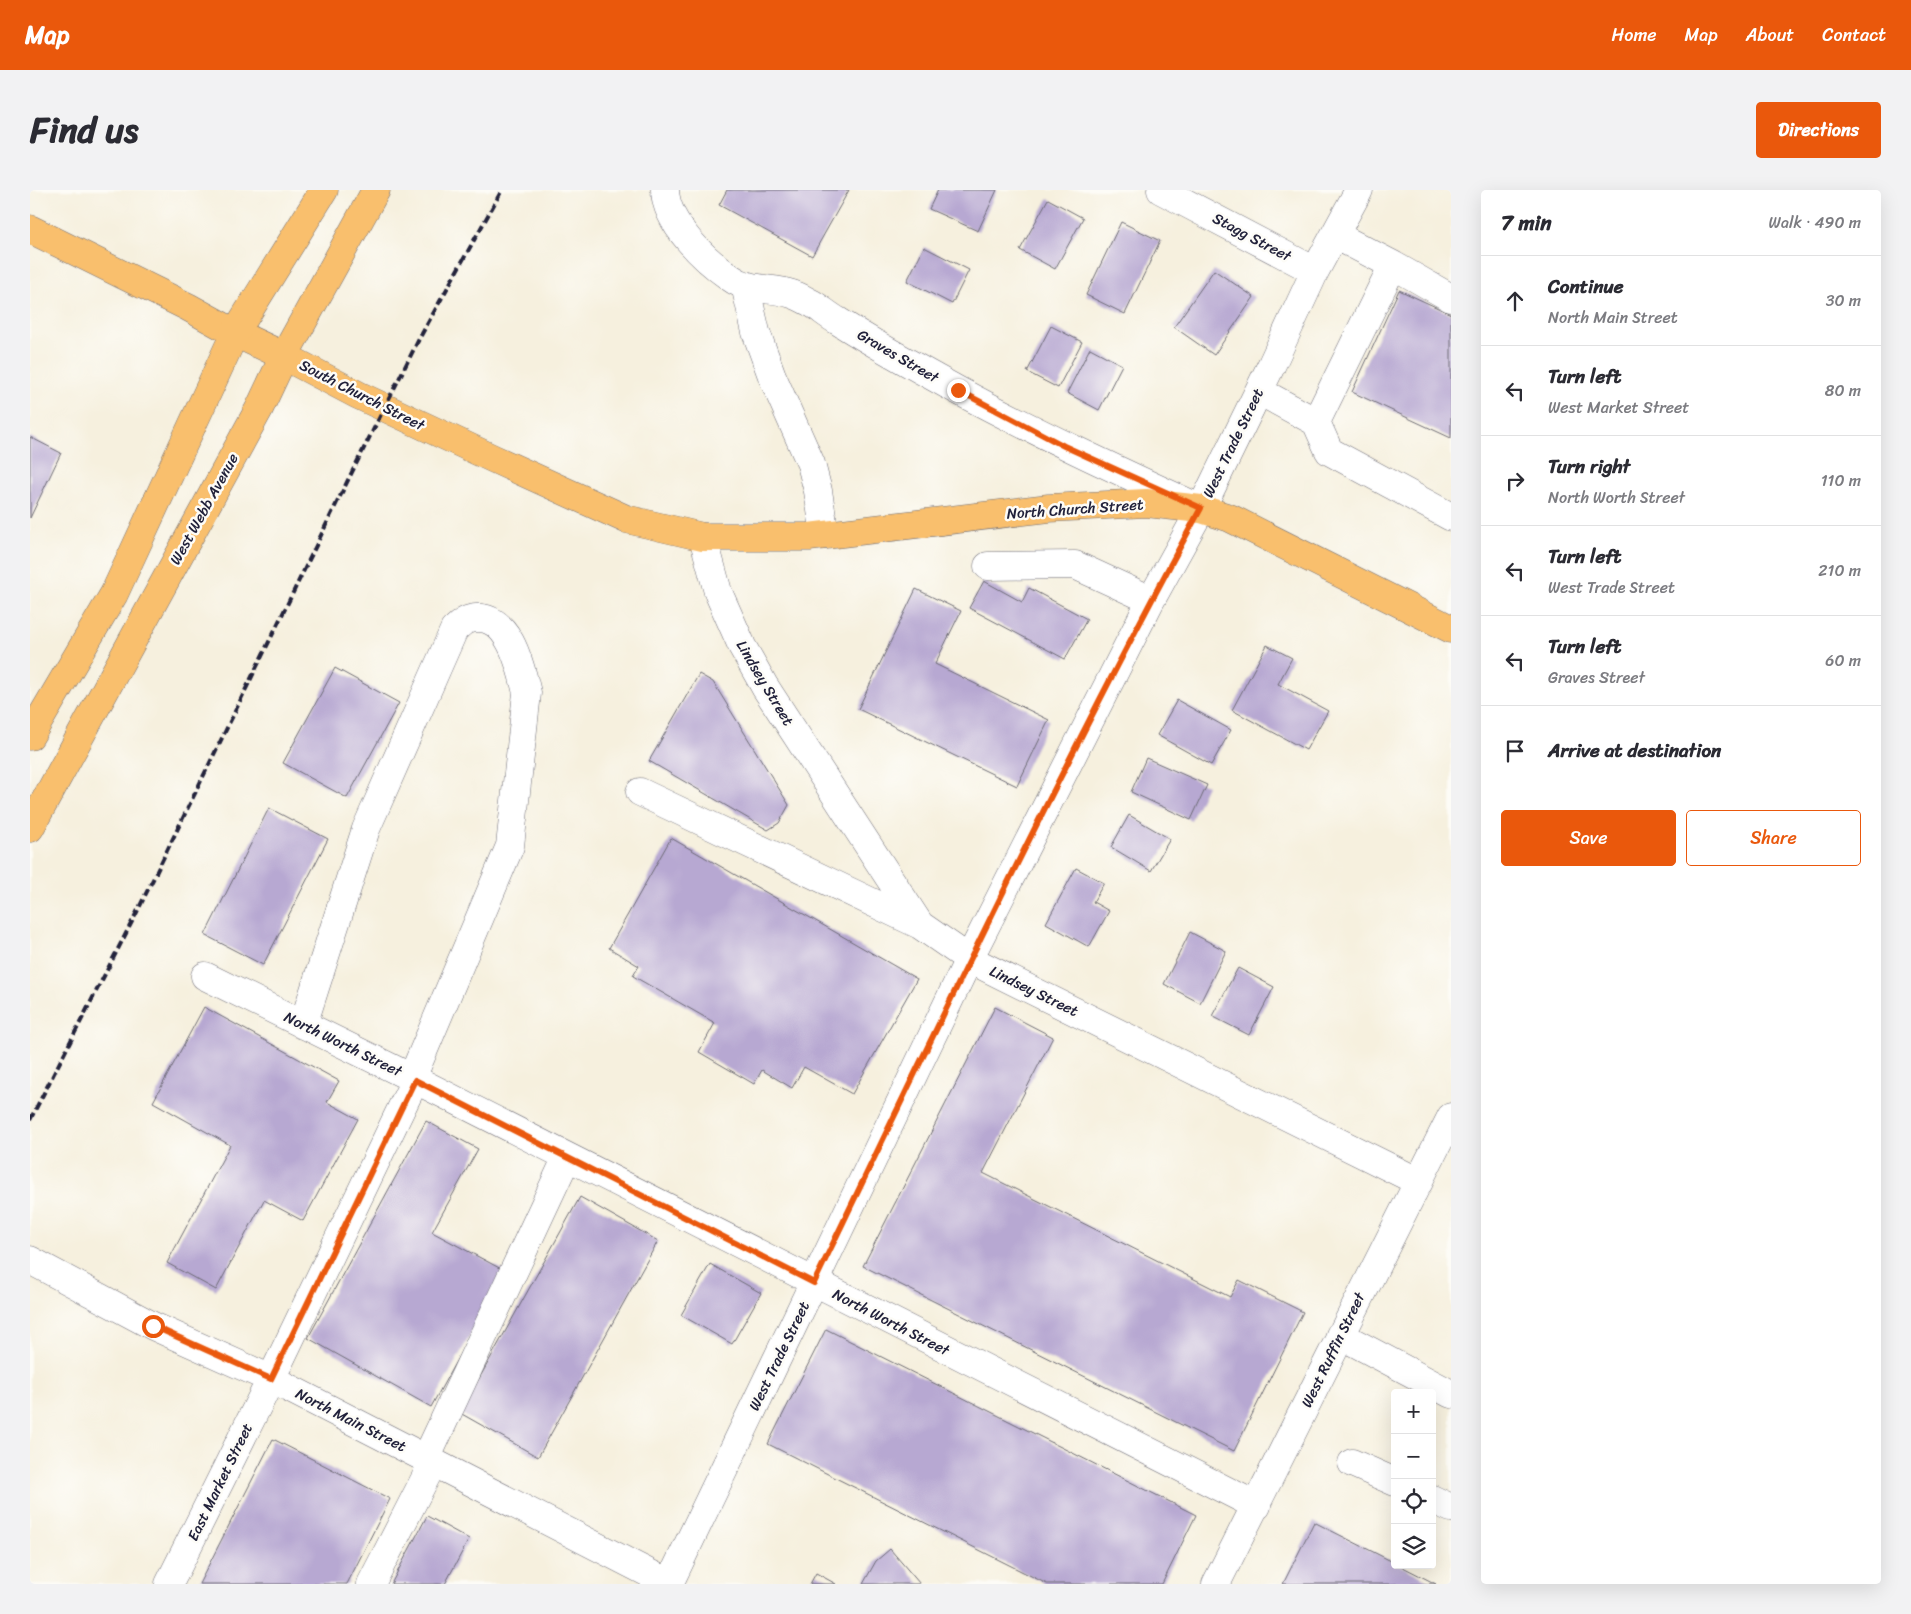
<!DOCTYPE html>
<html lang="en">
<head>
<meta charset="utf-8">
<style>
	:root { --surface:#fff; --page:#f2f2f3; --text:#2b2b33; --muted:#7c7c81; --line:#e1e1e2; --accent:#ea580c }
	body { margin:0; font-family:Sriracha,sans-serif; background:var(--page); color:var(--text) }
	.controls { position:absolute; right:15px; bottom:15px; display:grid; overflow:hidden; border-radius:5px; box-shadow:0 5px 20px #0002 }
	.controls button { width:45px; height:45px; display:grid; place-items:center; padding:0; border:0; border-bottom:1px solid var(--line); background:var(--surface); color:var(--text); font:25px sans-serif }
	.stop { position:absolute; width:15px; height:15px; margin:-11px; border:4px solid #ea580c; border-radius:50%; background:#fff }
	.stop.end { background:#ea580c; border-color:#fff; box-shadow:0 1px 5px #0008 }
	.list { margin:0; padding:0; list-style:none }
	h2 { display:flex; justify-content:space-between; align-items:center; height:65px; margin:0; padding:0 20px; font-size:21px }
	h2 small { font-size:16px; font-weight:400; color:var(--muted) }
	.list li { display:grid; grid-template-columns:32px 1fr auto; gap:15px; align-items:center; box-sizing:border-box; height:90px; padding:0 20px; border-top:1px solid var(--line) }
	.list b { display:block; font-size:19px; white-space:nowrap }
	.list p { margin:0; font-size:16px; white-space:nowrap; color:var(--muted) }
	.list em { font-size:16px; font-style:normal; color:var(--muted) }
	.actions { display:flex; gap:10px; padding:15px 20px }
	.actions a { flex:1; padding:11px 0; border:1px solid var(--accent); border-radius:5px; text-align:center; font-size:18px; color:var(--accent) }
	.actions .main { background:var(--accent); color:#fff }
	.icon { flex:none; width:28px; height:28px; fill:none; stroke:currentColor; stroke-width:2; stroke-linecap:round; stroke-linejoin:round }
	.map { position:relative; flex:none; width:1421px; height:1394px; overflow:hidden; border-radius:5px }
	header { display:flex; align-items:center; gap:30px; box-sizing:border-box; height:70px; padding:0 25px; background:var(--accent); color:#fff }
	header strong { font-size:24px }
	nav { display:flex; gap:28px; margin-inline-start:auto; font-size:18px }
	.intro { display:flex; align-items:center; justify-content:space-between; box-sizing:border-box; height:120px; padding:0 30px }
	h1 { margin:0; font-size:35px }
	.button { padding:12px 22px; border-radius:5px; background:var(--accent); color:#fff; font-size:18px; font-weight:700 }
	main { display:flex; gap:30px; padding:0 30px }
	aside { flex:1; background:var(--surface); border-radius:5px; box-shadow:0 5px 20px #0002 }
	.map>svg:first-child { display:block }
</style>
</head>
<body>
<header>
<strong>Map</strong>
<nav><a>Home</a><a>Map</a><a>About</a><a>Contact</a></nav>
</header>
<div class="intro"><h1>Find us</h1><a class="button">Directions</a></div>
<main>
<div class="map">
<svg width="1421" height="1394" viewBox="0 0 1421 1394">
	<rect width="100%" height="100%" fill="#fdfcf7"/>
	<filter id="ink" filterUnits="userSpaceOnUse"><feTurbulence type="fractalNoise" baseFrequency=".02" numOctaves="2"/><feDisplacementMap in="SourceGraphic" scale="10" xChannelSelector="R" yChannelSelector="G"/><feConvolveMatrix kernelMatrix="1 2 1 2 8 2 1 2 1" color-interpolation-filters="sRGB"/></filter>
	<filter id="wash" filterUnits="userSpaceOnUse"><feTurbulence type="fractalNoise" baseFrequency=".0096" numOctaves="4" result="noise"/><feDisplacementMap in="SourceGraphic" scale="20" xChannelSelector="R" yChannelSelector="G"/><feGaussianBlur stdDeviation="1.12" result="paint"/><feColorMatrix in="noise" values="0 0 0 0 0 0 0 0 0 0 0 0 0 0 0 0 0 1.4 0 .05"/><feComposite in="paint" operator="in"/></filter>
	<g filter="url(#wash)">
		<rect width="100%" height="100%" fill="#f6f0de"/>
		<g id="blocks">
			<path fill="#b7a8d2" d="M 697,0 L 819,0 L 782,66 L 689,15 Z
				M 908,0 L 967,0 L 948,41 L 899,19 Z
				M 1018,9 L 1053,28 L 1025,79 L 990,60 Z
				M 1091,32 L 1130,51 L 1095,124 L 1056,105 Z
				M 894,57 L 939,80 L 922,114 L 877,91 Z
				M 1184,80 L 1224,107 L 1184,165 L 1144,137 Z
				M 1369,100 L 1421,124 L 1421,248 L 1322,202 Z
				M 1021,136 L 1052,152 L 1028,198 L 997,182 Z
				M 1060,158 L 1092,175 L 1069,220 L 1037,203 Z
				M 0,247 L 31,263 L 0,328 Z
				M 954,391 L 992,412 L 999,398 L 1057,429 L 1035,469 L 939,418 Z
				M 886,399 L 931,421 L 905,474 L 1019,530 L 987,596 L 828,519 Z
				M 1237,455 L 1262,468 L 1248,494 L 1298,521 L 1276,560 L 1202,520 Z
				M 305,478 L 369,513 L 317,608 L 253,573 Z
				M 669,484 L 683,492 L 759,615 L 749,633 L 738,640 L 619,571 Z
				M 1147,510 L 1201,540 L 1181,575 L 1127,545 Z
				M 1116,568 L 1177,595 L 1161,630 L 1101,602 Z
				M 239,618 L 298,649 L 233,775 L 175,745 Z
				M 1099,625 L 1140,649 L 1121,681 L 1081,657 Z
				M 641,648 L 887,789 L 822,904 L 774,877 L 762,898 L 732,880 L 724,894 L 669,862 L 685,833 L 603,786 L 609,776 L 579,758 Z
				M 1046,678 L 1074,693 L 1063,712 L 1079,721 L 1059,757 L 1016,733 Z
				M 1160,742 L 1196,761 L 1170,813 L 1134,794 Z
				M 1208,778 L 1244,797 L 1219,845 L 1182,826 Z
				M 174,817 L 309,891 L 297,912 L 328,929 L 273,1031 L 234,1010 L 186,1100 L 137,1073 L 200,955 L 123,912 Z
				M 965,817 L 1023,847 L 953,983 L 1200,1107 L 1209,1090 L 1273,1122 L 1204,1261 L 833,1076 Z
				M 396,931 L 448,959 L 402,1042 L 475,1081 L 401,1217 L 278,1148 Z
				M 550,1007 L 628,1051 L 508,1267 L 430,1223 Z
				M 680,1074 L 731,1103 L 702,1154 L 651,1125 Z
				M 796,1139 L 1166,1325 L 1132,1394 L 1017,1394 L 738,1254 Z
				M 243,1249 L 360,1309 L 317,1394 L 169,1394 Z
				M 397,1326 L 439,1349 L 415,1394 L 361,1394 Z
				M 1284,1332 L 1365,1373 L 1365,1375 L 1369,1375 L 1406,1394 L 1253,1394 Z
				M 860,1359 L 890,1394 L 833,1394 L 846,1371 Z
				M 786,1383 L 806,1394 L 780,1394 Z"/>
		</g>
	</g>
	<g filter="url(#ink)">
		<use href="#blocks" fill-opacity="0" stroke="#6c6a74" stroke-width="1"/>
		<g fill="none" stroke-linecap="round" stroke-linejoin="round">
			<g stroke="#6c6a74" stroke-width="29">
				<path id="minor" d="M 635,0 C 636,34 675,70 701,88 C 720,102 742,97 762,104 C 769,106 777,111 783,114 C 791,119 799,126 808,131 C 847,156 889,179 929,201 C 1007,243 1087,280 1167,317
					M 1131,0 L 1285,81
					M 1363,75 L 1421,108
					M 715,95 L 726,142 L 742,186 L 781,274 L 788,301 L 795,345
					M 1229,201 L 1286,232 L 1299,261 L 1421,327
					M 1286,232 L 1363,75 L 1305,45
					M 673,347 L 688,402 L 712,456 L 735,497 L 890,735 L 939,769 L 1389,992
					M 958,376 L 1045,375 L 1121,410
					M 610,602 L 890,735
					M 175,786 L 382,888 L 1227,1316
					M 273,835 L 336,639 L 424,440 C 428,436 434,430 440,429 C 478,419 491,477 497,503 L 480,656 L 382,888
					M 0,1070 L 123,1136 L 241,1189 L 640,1394
					M 1310,1145 L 1421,1204
					M 396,1269 L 537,967
					M 1322,1273 L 1365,1292
					M 1402,1309 L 1421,1318
					M 139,1394 L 241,1189 L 385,890
					M 341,1394 L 403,1273
					M 639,1394 L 939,769 L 1121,410 L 1171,319 L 1242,174 L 1285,81 L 1329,0
					M 1186,1394 L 1421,927"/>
			</g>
			<g stroke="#6c6a74" stroke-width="29">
				<path id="major" d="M 0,39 L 158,117 L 205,143 L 254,166 L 328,205 L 464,269 L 596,329 L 673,347 L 779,347 L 1019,318 L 1116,313 L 1171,319 L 1200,328 L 1421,439"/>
			</g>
			<g stroke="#6c6a74" stroke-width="29">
				<path id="highway" d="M 0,546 L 84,404 L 205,143 L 294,0
					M 0,638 L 229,219 L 254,166 L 346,0"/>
			</g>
			<use href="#minor" stroke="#fff" stroke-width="28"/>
			<use href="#major" stroke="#f9bf6d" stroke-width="28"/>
			<use href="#highway" stroke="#f9bf6d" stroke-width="28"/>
			<path stroke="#22223b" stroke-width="4" stroke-dasharray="8 4" stroke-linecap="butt" d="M 0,930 L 107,722 L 318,290 L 389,149 L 472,0"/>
		</g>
	</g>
	<g fill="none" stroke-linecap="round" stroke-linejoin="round" filter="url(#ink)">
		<path stroke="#ea580c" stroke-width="6" d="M 123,1136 L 241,1189 L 385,890 L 784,1093 C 909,833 1033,572 1171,318 L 1034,256 L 928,200"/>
	</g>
	<g text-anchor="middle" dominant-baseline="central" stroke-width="5" stroke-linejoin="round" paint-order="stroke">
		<g font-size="15" fill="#22223b" stroke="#fdfcf7">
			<text transform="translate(1222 47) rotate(28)">Stagg Street</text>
			<text transform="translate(868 166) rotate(30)">Graves Street</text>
			<text transform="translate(332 205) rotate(27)">South Church Street</text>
			<text transform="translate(1203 253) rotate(-64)">West Trade Street</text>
			<text transform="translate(174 319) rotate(-61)">West Webb Avenue</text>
			<text transform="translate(1045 319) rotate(-4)">North Church Street</text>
			<text transform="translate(735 493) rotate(59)">Lindsey Street</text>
			<text transform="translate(1004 801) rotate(26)">Lindsey Street</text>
			<text transform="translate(313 854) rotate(26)">North Worth Street</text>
			<text transform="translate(861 1132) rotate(27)">North Worth Street</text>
			<text transform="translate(1303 1160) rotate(-64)">West Ruffin Street</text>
			<text transform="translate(749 1166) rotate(-64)">West Trade Street</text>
			<text transform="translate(321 1230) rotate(27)">North Main Street</text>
			<text transform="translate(190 1292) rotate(-64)">East Market Street</text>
		</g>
	</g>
</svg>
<div class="controls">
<button>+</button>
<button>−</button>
<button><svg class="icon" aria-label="locate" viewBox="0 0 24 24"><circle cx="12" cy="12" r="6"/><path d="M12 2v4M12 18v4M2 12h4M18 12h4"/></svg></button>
<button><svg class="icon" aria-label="layers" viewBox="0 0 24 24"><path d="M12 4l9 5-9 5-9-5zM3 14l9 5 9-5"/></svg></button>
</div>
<div class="stop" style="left:123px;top:1136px"></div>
<div class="stop end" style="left:928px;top:200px"></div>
</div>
<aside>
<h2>7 min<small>Walk · 490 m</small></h2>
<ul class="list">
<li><svg class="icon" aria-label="ahead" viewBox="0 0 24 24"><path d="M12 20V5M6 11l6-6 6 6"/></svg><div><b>Continue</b><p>North Main Street</p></div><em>30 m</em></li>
<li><svg class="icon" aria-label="left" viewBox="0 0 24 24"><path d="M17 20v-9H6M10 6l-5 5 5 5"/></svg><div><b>Turn left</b><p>West Market Street</p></div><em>80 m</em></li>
<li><svg class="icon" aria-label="right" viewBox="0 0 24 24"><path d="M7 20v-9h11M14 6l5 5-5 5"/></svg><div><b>Turn right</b><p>North Worth Street</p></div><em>110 m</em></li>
<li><svg class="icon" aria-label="left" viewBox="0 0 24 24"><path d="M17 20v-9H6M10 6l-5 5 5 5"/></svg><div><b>Turn left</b><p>West Trade Street</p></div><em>210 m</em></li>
<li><svg class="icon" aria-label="left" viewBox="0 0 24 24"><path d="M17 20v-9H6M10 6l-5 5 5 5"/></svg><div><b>Turn left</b><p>Graves Street</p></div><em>60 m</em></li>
<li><svg class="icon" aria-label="arrive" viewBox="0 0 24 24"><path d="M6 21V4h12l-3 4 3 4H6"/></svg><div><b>Arrive at destination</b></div></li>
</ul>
<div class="actions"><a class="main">Save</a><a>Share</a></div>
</aside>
</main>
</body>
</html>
